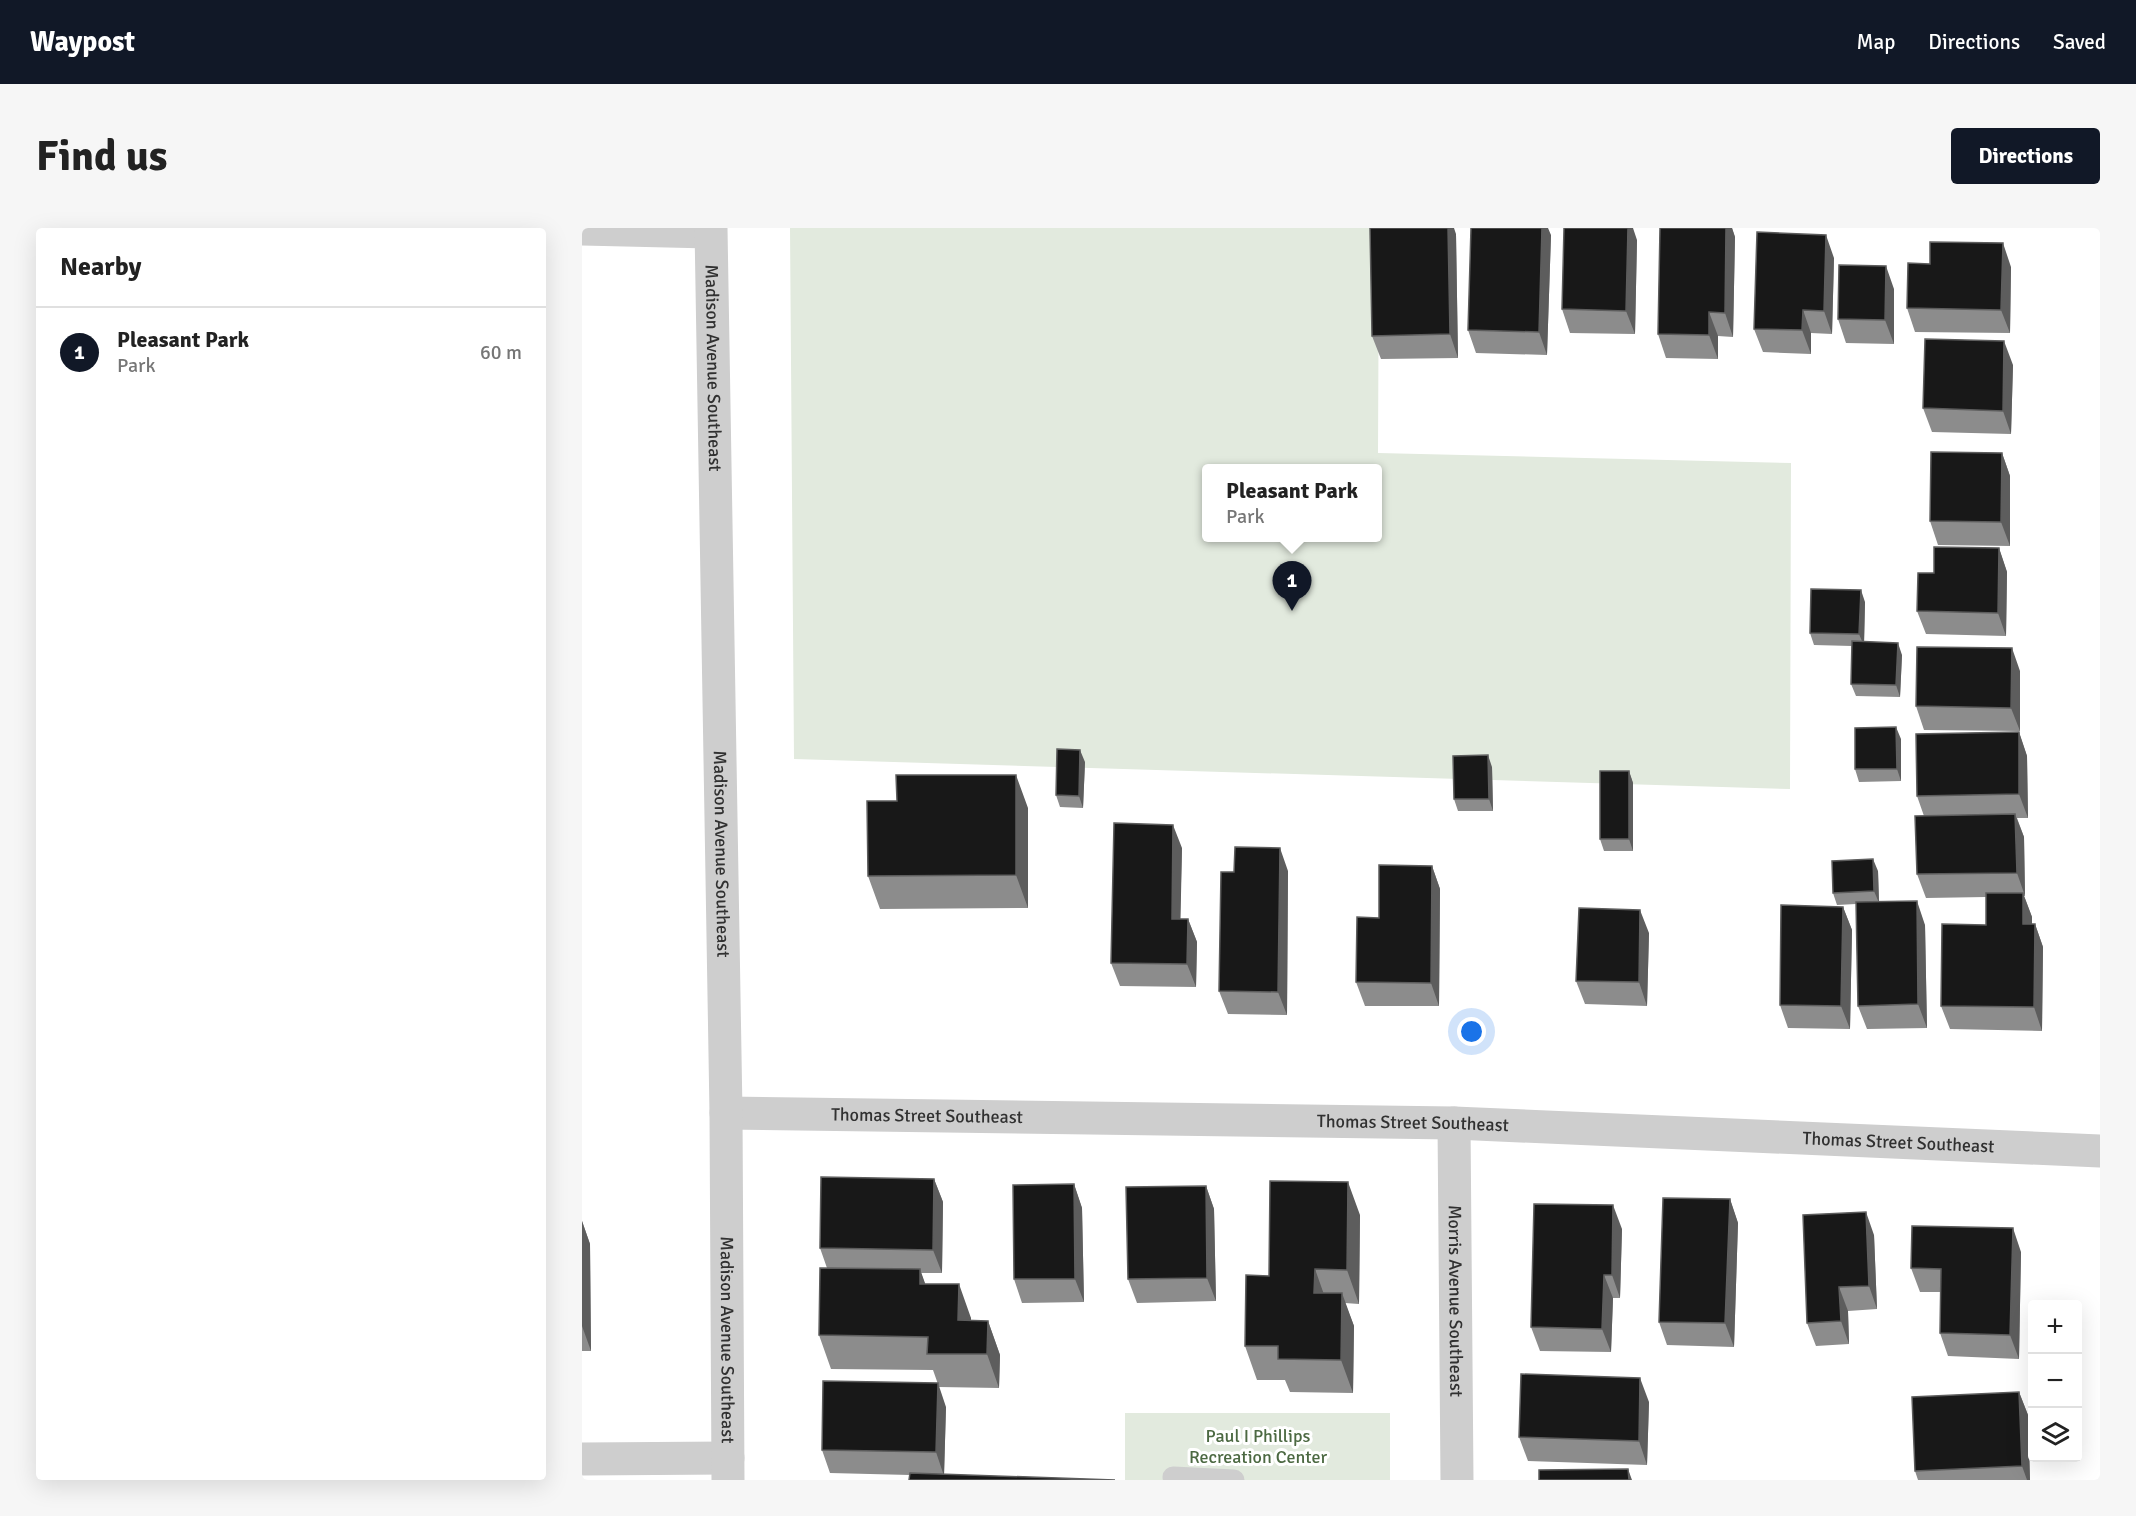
<!DOCTYPE html>
<html lang="en">
<head>
<meta charset="utf-8">
<style>
	:root { --surface:#fff; --page:#f6f6f6; --text:#222; --muted:#767676; --line:#e0e0e0; --accent:#111827 }
	body { margin:0; font-family:Signika,sans-serif; background:var(--page); color:var(--text) }
	.controls { position:absolute; right:18px; bottom:18px; display:grid; overflow:hidden; border-radius:6px; box-shadow:0 6px 24px #0002 }
	.controls button { width:54px; height:54px; display:grid; place-items:center; padding:0; border:0; border-bottom:2px solid var(--line); background:var(--surface); color:var(--text); font:30px sans-serif }
	.you { position:absolute; left:890px; top:804px; width:21px; height:21px; margin:-15px; border:4px solid #fff; border-radius:50%; background:#1a73e8; box-shadow:0 0 0 9px #1a73e833 }
	.badge { display:grid; place-items:center; width:39px; height:39px; border-radius:50%; background:var(--accent); color:#fff; font-size:20px; font-weight:700 }
	.pin { position:absolute; translate:-50% -50px; filter:drop-shadow(0 2px 3px #0008) }
	.pin::after { content:''; position:absolute; top:32px; width:21px; height:18px; background:inherit; clip-path:polygon(0 0,100% 0,50% 100%) }
	.popup { position:absolute; left:620px; top:236px; width:180px; height:78px; box-sizing:border-box; display:grid; place-content:center; border-radius:6px; background:var(--surface); filter:drop-shadow(0 2px 4px #0005); font-size:20px; white-space:nowrap; color:var(--muted) }
	.popup b { font-size:22px; color:var(--text) }
	.popup::after { content:''; position:absolute; left:50%; top:100%; margin-left:-12px; border:12px solid transparent; border-top-color:var(--surface) }
	.list { margin:0; padding:0; list-style:none }
	h2 { display:flex; justify-content:space-between; align-items:center; height:78px; margin:0; padding:0 24px; font-size:26px }
	h2 small { font-size:20px; font-weight:400; color:var(--muted) }
	.list li { display:grid; grid-template-columns:39px 1fr auto; gap:18px; align-items:center; box-sizing:border-box; height:90px; padding:0 24px; border-top:2px solid var(--line) }
	.list b { display:block; font-size:22px; white-space:nowrap }
	.list p { margin:0; font-size:20px; white-space:nowrap; color:var(--muted) }
	.list em { font-size:20px; font-style:normal; color:var(--muted) }
	.icon { flex:none; width:33px; height:33px; fill:none; stroke:currentColor; stroke-width:2; stroke-linecap:round; stroke-linejoin:round }
	.map { position:relative; flex:none; width:1518px; height:1252px; overflow:hidden; border-radius:6px }
	header { display:flex; align-items:center; gap:36px; box-sizing:border-box; height:84px; padding:0 30px; background:var(--accent); color:#fff }
	header strong { font-size:28px }
	nav { display:flex; gap:33px; margin-inline-start:auto; font-size:21px }
	.intro { display:flex; align-items:center; justify-content:space-between; box-sizing:border-box; height:144px; padding:0 36px }
	h1 { margin:0; font-size:42px }
	.button { padding:15px 27px; border-radius:6px; background:var(--accent); color:#fff; font-size:21px; font-weight:700 }
	main { display:flex; gap:36px; padding:0 36px }
	aside { flex:1; background:var(--surface); border-radius:6px; box-shadow:0 6px 24px #0002 }
	.map>svg:first-child { display:block }
</style>
</head>
<body>
<header>
<strong>Waypost</strong>
<nav><a>Map</a><a>Directions</a><a>Saved</a></nav>
</header>
<div class="intro"><h1>Find us</h1><a class="button">Directions</a></div>
<main>
<aside>
<h2>Nearby<small></small></h2>
<ul class="list">
<li><span class="badge">1</span><div><b>Pleasant Park</b><p>Park</p></div><em>60 m</em></li>
</ul>
</aside>
<div class="map">
<svg width="1518" height="1252" viewBox="0 0 1518 1252">
	<rect width="100%" height="100%" fill="#fff"/>
	<path fill="#e2eade" fill-rule="evenodd" d="M 208,0 L 797,0 L 796,225 L 1209,235 L 1208,561 L 212,531 ZM 624,240 L 795,240 L 795,310 L 624,310 Z
		M 543,1185 L 808,1185 L 808,1252 L 543,1252 Z"/>
	<g fill="none" stroke-linecap="round" stroke-linejoin="round">
		<path stroke="#cecece" stroke-width="21" d="M 591,1249 L 652,1252"/>
		<g stroke="#cecece" stroke-width="33">
			<path d="M 0,1 L 128,4"/>
			<path id="s1" d="M 144,885 L 872,895 L 1518,923"/>
			<path id="s2" d="M 872,895 L 875,1252"/>
			<path d="M 0,1231 L 146,1230"/>
		</g>
		<path stroke="#cecece" stroke-width="33" id="s3" d="M 129,0 L 144,885 L 146,1252"/>
	</g>
	<path fill="#8c8c8c" d="M 1078,0 L 1150,0 L 1153,9 L 1151,109 L 1136,108 L 1136,131 L 1084,130 L 1076,106 Z
		M 874,6 L 876,130 L 799,131 L 790,108 Z
		M 969,7 L 965,127 L 894,125 L 886,102 Z
		M 1055,12 L 1053,106 L 988,105 L 980,81 Z
		M 1252,30 L 1250,106 L 1229,105 L 1229,126 L 1181,124 L 1172,101 Z
		M 1429,39 L 1428,105 L 1333,104 L 1325,80 Z
		M 1312,61 L 1312,116 L 1264,115 L 1256,91 Z
		M 1431,137 L 1429,206 L 1350,204 L 1341,180 Z
		M 1420,225 L 1428,248 L 1428,318 L 1356,317 L 1348,293 Z
		M 1417,320 L 1425,344 L 1424,408 L 1344,406 L 1335,383 L 1352,345 Z
		M 1283,374 L 1282,413 L 1320,427 L 1318,469 L 1274,468 L 1269,456 L 1270,418 L 1232,417 L 1228,405 Z
		M 1438,443 L 1438,503 L 1342,502 L 1334,478 Z
		M 1437,504 L 1445,528 L 1446,590 L 1435,590 L 1442,609 L 1443,668 L 1442,668 L 1450,689 L 1450,696 L 1453,696 L 1461,719 L 1460,803 L 1368,801 L 1359,778 L 1404,697 L 1404,669 L 1344,670 L 1335,646 L 1342,588 L 1335,568 Z
		M 1319,511 L 1319,553 L 1277,554 L 1273,541 Z
		M 503,534 L 501,580 L 478,579 L 474,567 Z
		M 910,539 L 911,583 L 876,583 L 872,571 Z
		M 1047,543 L 1051,555 L 1051,623 L 1022,623 L 1018,611 Z
		M 446,580 L 446,680 L 298,681 L 286,648 Z
		M 600,620 L 598,691 L 606,691 L 615,714 L 614,759 L 538,758 L 529,735 Z
		M 850,638 L 858,661 L 857,778 L 783,778 L 774,754 L 797,690 Z
		M 706,643 L 705,787 L 646,786 L 637,763 Z
		M 1296,643 L 1297,674 L 1343,697 L 1345,800 L 1285,801 L 1276,778 L 1274,676 L 1255,677 L 1251,665 Z
		M 1261,679 L 1270,702 L 1268,801 L 1206,800 L 1198,777 Z
		M 1067,705 L 1065,778 L 1003,776 L 994,753 Z
		M 352,951 L 361,974 L 360,1045 L 339,1045 L 343,1056 L 389,1090 L 389,1093 L 406,1093 L 418,1127 L 417,1160 L 357,1159 L 351,1142 L 249,1141 L 237,1107 L 245,1040 L 238,1020 Z
		M 492,956 L 500,980 L 502,1074 L 440,1075 L 432,1051 Z
		M 624,958 L 632,981 L 634,1073 L 555,1075 L 546,1051 Z
		M 1148,971 L 1156,995 L 1152,1119 L 1085,1117 L 1077,1094 Z
		M 778,987 L 777,1076 L 763,1075 L 772,1098 L 771,1165 L 708,1164 L 703,1152 L 675,1152 L 663,1118 L 687,1048 Z
		M 0,993 L 8,1016 L 9,1123 L 0,1123 Z
		M 1040,1001 L 1038,1070 L 1031,1070 L 1029,1124 L 958,1123 L 949,1099 Z
		M 1292,1007 L 1295,1081 L 1266,1083 L 1267,1116 L 1234,1118 L 1225,1095 Z
		M 1439,1024 L 1437,1131 L 1366,1128 L 1358,1105 L 1359,1064 L 1338,1064 L 1329,1040 Z
		M 1437,1164 L 1446,1187 L 1448,1252 L 1336,1252 L 1333,1243 Z
		M 1067,1174 L 1065,1237 L 946,1233 L 937,1209 Z
		M 364,1179 L 362,1246 L 328,1247 L 248,1245 L 240,1222 Z"/>
	<path fill="#5d5d5d" d="M 866,0 L 872,0 L 874,6 L 876,130 L 868,106 Z
		M 960,0 L 966,0 L 969,7 L 965,127 L 957,104 Z
		M 1046,0 L 1051,0 L 1055,12 L 1053,106 L 1044,83 Z
		M 1144,0 L 1150,0 L 1153,9 L 1151,109 L 1143,85 Z
		M 1244,7 L 1252,30 L 1250,106 L 1242,83 Z
		M 1421,15 L 1429,39 L 1428,105 L 1419,82 Z
		M 1304,38 L 1312,61 L 1312,116 L 1303,92 Z
		M 1221,82 L 1229,105 L 1229,126 L 1220,102 Z
		M 1127,84 L 1136,108 L 1136,131 L 1127,107 Z
		M 1422,113 L 1431,137 L 1429,206 L 1421,183 Z
		M 1420,225 L 1428,248 L 1428,318 L 1419,294 Z
		M 1417,320 L 1425,344 L 1424,408 L 1416,385 Z
		M 1279,362 L 1283,374 L 1282,418 L 1277,406 Z
		M 1316,415 L 1320,427 L 1318,469 L 1314,457 Z
		M 1430,420 L 1438,443 L 1438,503 L 1429,480 Z
		M 1314,499 L 1319,511 L 1319,553 L 1315,541 Z
		M 1437,504 L 1445,528 L 1446,590 L 1437,566 Z
		M 498,522 L 503,534 L 501,580 L 497,568 Z
		M 906,527 L 910,539 L 911,583 L 907,571 Z
		M 1047,543 L 1051,555 L 1051,623 L 1047,611 Z
		M 434,547 L 446,580 L 446,680 L 434,647 Z
		M 1433,586 L 1442,609 L 1443,668 L 1435,645 Z
		M 591,597 L 600,620 L 598,714 L 590,691 Z
		M 698,620 L 706,643 L 705,787 L 696,764 Z
		M 1291,631 L 1296,643 L 1297,675 L 1292,663 Z
		M 850,638 L 858,661 L 857,778 L 849,755 Z
		M 1441,665 L 1450,689 L 1450,719 L 1441,696 Z
		M 1335,673 L 1343,697 L 1345,800 L 1336,776 Z
		M 1261,679 L 1270,702 L 1268,801 L 1259,778 Z
		M 1058,682 L 1067,705 L 1065,778 L 1057,754 Z
		M 606,691 L 615,714 L 614,759 L 605,736 Z
		M 1453,696 L 1461,719 L 1460,803 L 1452,779 Z
		M 352,951 L 361,974 L 360,1045 L 351,1022 Z
		M 766,954 L 778,987 L 777,1076 L 765,1042 Z
		M 492,956 L 500,980 L 502,1074 L 493,1051 Z
		M 624,958 L 632,981 L 634,1073 L 625,1050 Z
		M 1148,971 L 1156,995 L 1152,1119 L 1143,1095 Z
		M 1031,977 L 1040,1001 L 1038,1070 L 1030,1047 Z
		M 1284,984 L 1292,1007 L 1295,1081 L 1287,1058 Z
		M 0,993 L 8,1016 L 9,1123 L 0,1098 Z
		M 1431,1000 L 1439,1024 L 1437,1131 L 1428,1107 Z
		M 338,1041 L 350,1075 L 338,1056 Z
		M 733,1041 L 745,1075 L 732,1065 Z
		M 1022,1047 L 1031,1070 L 1029,1124 L 1020,1101 Z
		M 377,1056 L 389,1090 L 388,1126 L 376,1092 Z
		M 1257,1059 L 1266,1083 L 1267,1116 L 1259,1093 Z
		M 760,1065 L 772,1098 L 771,1165 L 759,1132 Z
		M 406,1093 L 418,1127 L 417,1160 L 405,1126 Z
		M 1058,1150 L 1067,1174 L 1065,1237 L 1057,1213 Z
		M 356,1155 L 364,1179 L 362,1248 L 354,1224 Z
		M 1437,1164 L 1446,1187 L 1448,1252 L 1445,1252 L 1440,1238 Z
		M 1046,1241 L 1050,1252 L 1047,1252 Z"/>
	<path fill="#181818" stroke="#5d5d5d" stroke-width="1.5" d="M 788,0 L 866,0 L 868,106 L 790,108 Z
		M 889,0 L 960,0 L 957,104 L 886,102 Z
		M 982,0 L 1046,0 L 1044,83 L 980,81 Z
		M 1078,0 L 1144,0 L 1143,85 L 1127,84 L 1127,107 L 1076,106 Z
		M 1175,4 L 1244,7 L 1242,83 L 1221,82 L 1220,102 L 1172,101 Z
		M 1348,14 L 1421,15 L 1419,82 L 1325,80 L 1326,35 L 1348,36 Z
		M 1257,37 L 1304,38 L 1303,92 L 1256,91 Z
		M 1343,111 L 1422,113 L 1421,183 L 1341,180 Z
		M 1349,224 L 1420,225 L 1419,294 L 1348,293 Z
		M 1352,319 L 1417,320 L 1416,385 L 1335,383 L 1336,345 L 1352,345 Z
		M 1229,361 L 1279,362 L 1277,406 L 1228,405 Z
		M 1270,413 L 1316,415 L 1314,457 L 1269,456 Z
		M 1335,419 L 1430,420 L 1429,480 L 1334,478 Z
		M 1314,499 L 1315,541 L 1273,541 L 1273,500 Z
		M 1437,504 L 1437,566 L 1335,568 L 1334,506 Z
		M 475,521 L 498,522 L 497,568 L 474,567 Z
		M 906,527 L 907,571 L 872,571 L 871,528 Z
		M 1018,543 L 1047,543 L 1047,611 L 1018,611 Z
		M 314,547 L 434,547 L 434,647 L 286,648 L 285,573 L 315,573 Z
		M 1433,586 L 1435,645 L 1335,646 L 1333,588 Z
		M 532,595 L 591,597 L 590,691 L 606,691 L 605,736 L 529,735 Z
		M 653,619 L 698,620 L 696,764 L 637,763 L 639,644 L 652,644 Z
		M 1291,631 L 1292,663 L 1251,665 L 1250,633 Z
		M 797,637 L 850,638 L 849,755 L 774,754 L 775,689 L 797,690 Z
		M 1404,665 L 1441,665 L 1441,696 L 1453,696 L 1452,779 L 1359,778 L 1360,696 L 1404,697 Z
		M 1335,673 L 1336,776 L 1276,778 L 1274,674 Z
		M 1199,677 L 1261,679 L 1259,778 L 1198,777 Z
		M 997,680 L 1058,682 L 1057,754 L 994,753 Z
		M 239,949 L 352,951 L 351,1022 L 238,1020 Z
		M 688,953 L 766,954 L 765,1042 L 733,1041 L 732,1065 L 760,1065 L 759,1132 L 696,1131 L 696,1118 L 663,1118 L 664,1047 L 687,1048 Z
		M 492,956 L 493,1051 L 432,1051 L 431,957 Z
		M 624,958 L 625,1050 L 546,1051 L 544,959 Z
		M 1081,970 L 1148,971 L 1143,1095 L 1077,1094 Z
		M 952,976 L 1031,977 L 1030,1047 L 1022,1047 L 1020,1101 L 949,1099 Z
		M 1284,984 L 1287,1058 L 1257,1059 L 1259,1093 L 1225,1095 L 1221,987 Z
		M 1330,998 L 1431,1000 L 1428,1107 L 1358,1105 L 1359,1041 L 1329,1040 Z
		M 238,1040 L 338,1041 L 338,1056 L 377,1056 L 376,1092 L 406,1093 L 405,1126 L 345,1126 L 346,1109 L 237,1107 Z
		M 939,1146 L 1058,1150 L 1057,1213 L 937,1209 Z
		M 241,1153 L 356,1155 L 354,1224 L 240,1222 Z
		M 1437,1164 L 1440,1238 L 1333,1243 L 1330,1169 Z
		M 1046,1241 L 1047,1252 L 957,1252 L 957,1242 Z
		M 328,1245 L 533,1252 L 327,1252 Z"/>
	<g text-anchor="middle" dominant-baseline="central" stroke-width="6" stroke-linejoin="round" paint-order="stroke">
		<g font-size="18" fill="#313131" stroke="#fff">
			<text stroke="none"><textPath href="#s3" startOffset="140">Madison Avenue Southeast</textPath></text>
			<text stroke="none"><textPath href="#s3" startOffset="626">Madison Avenue Southeast</textPath></text>
			<text stroke="none"><textPath href="#s1" startOffset="201">Thomas Street Southeast</textPath></text>
			<text stroke="none"><textPath href="#s1" startOffset="687">Thomas Street Southeast</textPath></text>
			<text stroke="none"><textPath href="#s1" startOffset="1173">Thomas Street Southeast</textPath></text>
			<text stroke="none"><textPath href="#s2" startOffset="178">Morris Avenue Southeast</textPath></text>
			<text stroke="none"><textPath href="#s3" startOffset="1112">Madison Avenue Southeast</textPath></text>
		</g>
		<g font-size="18" fill="#4c6942" stroke="#fff">
			<text x="676" y="1208">Paul I Phillips<tspan x="676" dy="21">Recreation Center</tspan></text>
		</g>
	</g>
</svg>
<div class="controls">
<button>+</button>
<button>−</button>
<button><svg class="icon" aria-label="layers" viewBox="0 0 24 24"><path d="M12 4l9 5-9 5-9-5zM3 14l9 5 9-5"/></svg></button>
</div>
<div class="you"></div>
<div class="pin badge" style="left:710px;top:383px">1</div>
<div class="popup"><b>Pleasant Park</b>Park</div>
</div>
</main>
</body>
</html>
